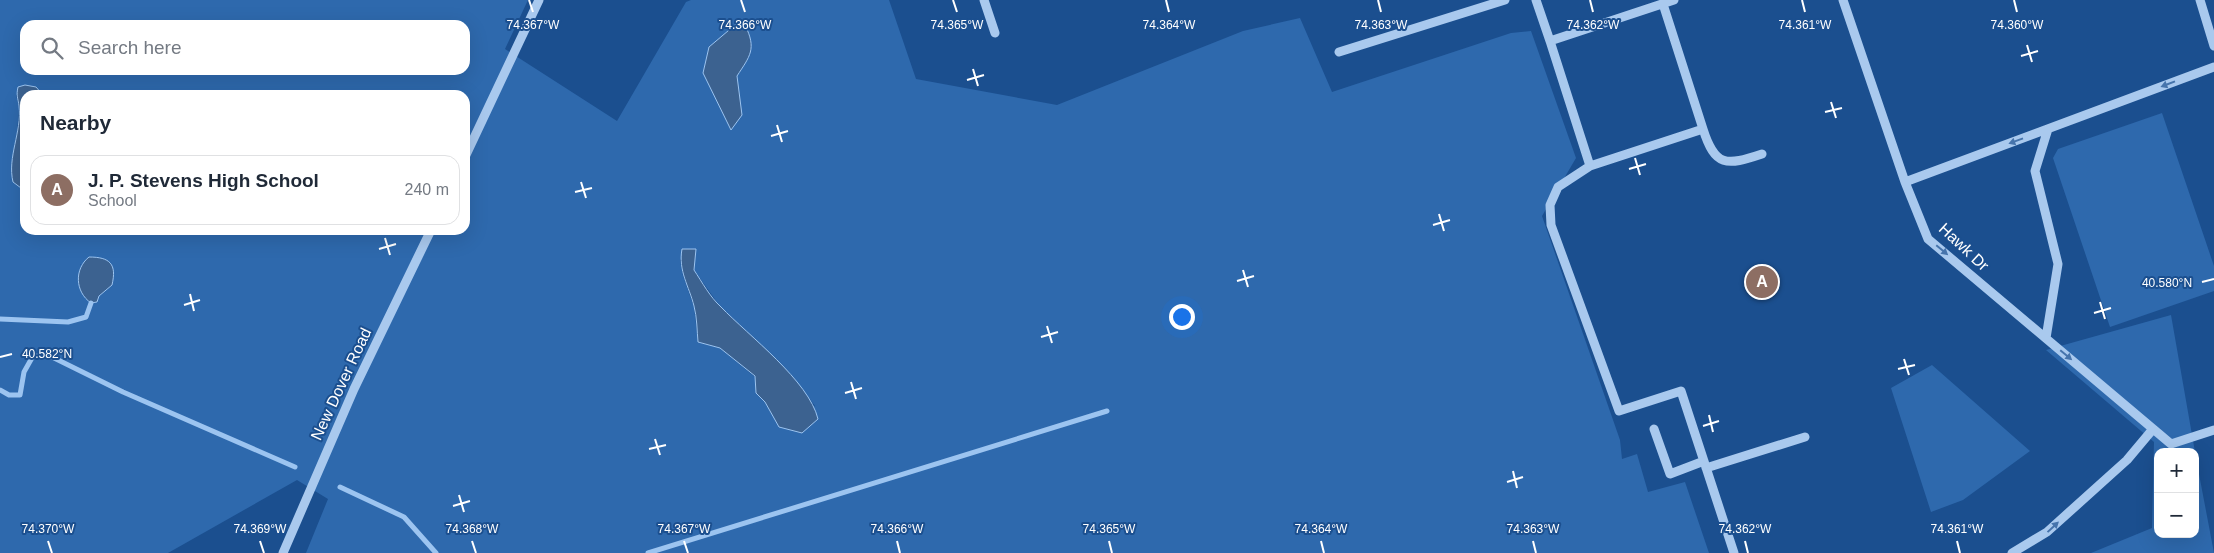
<!DOCTYPE html>
<html lang="en">
<head>
<meta charset="utf-8">
<style>
	:root { --surface:#fff; --page:#f2f2f3; --text:#1f2937; --muted:#747a83; --line:#e0e1e3; --accent:#111827 }
	body { margin:0; font-family:Helvetica,sans-serif; background:var(--page); color:var(--text) }
	.controls { position:absolute; right:15px; bottom:15px; display:grid; overflow:hidden; border-radius:10px; box-shadow:0 5px 20px #0002 }
	.controls button { width:45px; height:45px; display:grid; place-items:center; padding:0; border:0; border-bottom:1px solid var(--line); background:var(--surface); color:var(--text); font:25px sans-serif }
	.you { position:absolute; left:1181px; top:316px; width:18px; height:18px; margin:-12px; border:4px solid #fff; border-radius:50%; background:#1a73e8; box-shadow:0 0 0 8px #1a73e833 }
	.badge { display:grid; place-items:center; width:32px; height:32px; border-radius:50%; background:var(--accent); color:#fff; font-size:16px; font-weight:700 }
	.pin { position:absolute; translate:-50% -50%; border:2px solid #fff; box-shadow:0 1px 5px #0006 }
	.list { margin:0; padding:0; list-style:none }
	h2 { display:flex; justify-content:space-between; align-items:center; height:65px; margin:0; padding:0 20px; font-size:21px }
	h2 small { font-size:16px; font-weight:400; color:var(--muted) }
	.list li { display:grid; grid-template-columns:32px 1fr auto; gap:15px; align-items:center; box-sizing:border-box; height:70px; margin:0 10px 10px; padding:0 10px; border:1px solid var(--line); border-radius:15px }
	.list b { display:block; font-size:19px; white-space:nowrap }
	.list p { margin:0; font-size:16px; white-space:nowrap; color:var(--muted) }
	.list em { font-size:16px; font-style:normal; color:var(--muted) }
	.icon { flex:none; width:28px; height:28px; fill:none; stroke:currentColor; stroke-width:2; stroke-linecap:round; stroke-linejoin:round }
	.map { position:relative; flex:none; width:2214px; height:553px; overflow:hidden }
	.search { position:absolute; background:var(--surface); box-shadow:0 5px 20px #0002; left:20px; top:20px; width:450px; height:55px; display:flex; align-items:center; gap:12px; box-sizing:border-box; padding:0 18px; border-radius:15px; color:var(--muted); font-size:19px }
	.panel { position:absolute; background:var(--surface); box-shadow:0 5px 20px #0002; left:20px; top:90px; width:450px; height:145px; border-radius:15px }
	.map>svg:first-child { display:block }
</style>
</head>
<body>
<div class="map">
<svg width="2214" height="553" viewBox="0 0 2214 553">
	<rect width="100%" height="100%" fill="#1b4f8f"/>
	<path fill="#2e69ad" fill-rule="evenodd" d="M 0,0 L 528,0 L 505,49 L 617,121 L 686,2 L 691,0 L 889,0 L 916,79 L 1057,105 L 1243,31 L 1300,18 L 1332,92 L 1511,33 L 1531,31 L 1576,158 L 1542,216 L 1620,440 L 1622,459 L 1637,454 L 1648,492 L 1685,482 L 1709,553 L 306,553 L 328,499 L 297,480 L 168,553 L 0,553 ZM 25,25 L 465,25 L 465,70 L 25,70 ZM 752,53 L 737,76 L 731,130 L 718,102 ZM 16,95 L 465,95 L 465,230 L 25,230 L 25,186 L 21,187 L 17,134 L 19,107 ZM 696,249 L 694,270 L 719,305 L 796,381 L 815,406 L 779,426 L 765,402 L 756,393 L 755,377 L 720,348 L 698,342 L 694,307 L 683,276 L 680,260 ZM 80,264 L 112,285 L 99,296 Z
		M 2162,113 L 2214,266 L 2214,291 L 2110,327 L 2053,158 L 2058,149 Z
		M 2171,315 L 2195,452 L 2158,452 L 2158,534 L 2195,534 L 2195,453 L 2214,553 L 2091,553 L 2152,528 L 2154,442 L 2046,350 Z
		M 1932,365 L 2030,451 L 1963,500 L 1931,512 L 1891,388 Z"/>
	<path fill="#3c6290" stroke="#9cc4f0" d="M 735,25 L 745,25 C 757,49 750,56 737,76 L 742,115 L 731,130 L 703,73 L 709,47 Z
		M 25,85 L 36,87 L 43,95 L 25,95 L 25,186 L 21,188 L 13,182 C 7,157 22,132 19,106 C 18,98 16,96 18,87 Z
		M 682,249 L 696,249 L 694,270 C 702,282 710,297 721,307 C 749,336 809,381 818,419 L 802,433 L 779,427 L 765,402 L 756,393 L 755,376 L 720,348 L 698,342 C 697,331 697,317 694,306 C 689,286 678,271 682,249 Z
		M 89,257 C 110,257 117,264 112,285 L 99,296 L 97,302 L 91,303 C 75,292 74,269 89,257 Z"/>
	<g fill="none" stroke-linecap="round" stroke-linejoin="round">
		<path stroke="#9cc4f0" stroke-width="5" d="M 0,319 L 68,322 L 86,317 L 91,303
			M 0,390 L 9,395 L 20,395 L 24,372 L 33,356 L 48,355 L 123,392 L 295,467
			M 340,487 L 404,517 L 436,553
			M 648,553 L 1107,411"/>
		<path stroke="#a9c9ee" stroke-width="9" d="M 984,0 L 995,33
			M 1536,0 L 1550,41
			M 1674,0 L 1550,41 L 1590,166 L 1558,187 L 1550,205 L 1551,225 L 1619,411 L 1681,391 L 1734,553
			M 1843,0 L 1905,182
			M 2200,0 L 2214,46
			M 1339,52 L 1505,0
			M 2214,67 L 1905,182 L 1928,239 L 2171,444 L 2214,430
			M 1703,129 C 1715,167 1726,166 1762,154
			M 465,157 L 539,0
			M 1590,166 L 1703,129 L 1663,4
			M 2046,338 L 2058,264 L 2035,171 L 2048,129
			M 1654,429 L 1670,474 L 1704,461
			M 1706,468 L 1805,437
			M 283,553 L 354,389 L 431,230
			M 2012,553 L 2047,532 L 2127,460 L 2153,429"/>
	</g>
	<defs><path id="oneway-solid" d="M-6-.8H1V-3.2L6.5 0L1 3.2V.8H-6Z" transform="scale(1.25)"/></defs>
	<g fill="#4674ac">
		<use href="#oneway-solid" transform="translate(2168 84) rotate(159)"/>
		<use href="#oneway-solid" transform="translate(2016 141) rotate(160)"/>
		<use href="#oneway-solid" transform="translate(1942 250) rotate(40)"/>
		<use href="#oneway-solid" transform="translate(2066 355) rotate(40)"/>
		<use href="#oneway-solid" transform="translate(2053 527) rotate(-43)"/>
	</g>
	<path fill="none" stroke="#fff" stroke-width="2" d="M 529,0 L 533,12M 741,0 L 745,12M 953,0 L 957,12M 1166,0 L 1169,12M 1378,0 L 1381,12M 1590,0 L 1593,12M 1802,0 L 1805,12M 2014,0 L 2017,12M 2027,45 L 2032,62M 2021,56 L 2038,51M 973,69 L 978,86M 967,80 L 984,75M 1831,102 L 1836,118M 1825,112 L 1842,108M 777,125 L 782,142M 771,136 L 788,131M 1635,158 L 1640,175M 1629,169 L 1646,164M 581,182 L 586,198M 575,192 L 592,188M 1439,214 L 1444,231M 1433,225 L 1450,220M 385,238 L 390,255M 379,249 L 396,244M 1243,270 L 1248,287M 1237,281 L 1254,276M 2202,282 L 2214,279M 190,294 L 194,311M 2100,302 L 2105,319M 184,305 L 200,300M 2094,313 L 2111,308M 1047,326 L 1052,343M 1041,337 L 1058,332M 0,357 L 12,354M 1904,359 L 1909,375M 1898,369 L 1915,365M 851,382 L 856,399M 845,393 L 862,388M 1709,415 L 1713,432M 1703,426 L 1719,421M 655,439 L 660,455M 649,449 L 666,445M 1513,471 L 1517,488M 1507,482 L 1523,477M 459,495 L 464,512M 453,506 L 470,501M 48,541 L 52,553M 260,541 L 264,553M 472,541 L 476,553M 684,541 L 688,553M 897,541 L 900,553M 1109,541 L 1112,553M 1321,541 L 1324,553M 1533,541 L 1536,553M 1745,541 L 1748,553M 1957,541 L 1960,553"/>
	<g text-anchor="middle" dominant-baseline="central" stroke-width="4" stroke-linejoin="round" paint-order="stroke">
		<g font-size="16" fill="#fff" stroke="#1b4f8f">
			<text transform="translate(1964 247) rotate(43)">Hawk Dr</text>
			<text transform="translate(341 384) rotate(-65)">New Dover Road</text>
		</g>
	</g>
	<g font-size="12" text-anchor="middle" fill="#fff" stroke="#1b4f8f" stroke-width="4" stroke-linejoin="round" paint-order="stroke">
		<text x="533" y="29">74.367°W</text>
		<text x="745" y="29">74.366°W</text>
		<text x="957" y="29">74.365°W</text>
		<text x="1169" y="29">74.364°W</text>
		<text x="1381" y="29">74.363°W</text>
		<text x="1593" y="29">74.362°W</text>
		<text x="1805" y="29">74.361°W</text>
		<text x="2017" y="29">74.360°W</text>
		<text x="2167" y="287">40.580°N</text>
		<text x="47" y="358">40.582°N</text>
		<text x="48" y="533">74.370°W</text>
		<text x="260" y="533">74.369°W</text>
		<text x="472" y="533">74.368°W</text>
		<text x="684" y="533">74.367°W</text>
		<text x="897" y="533">74.366°W</text>
		<text x="1321" y="533">74.364°W</text>
		<text x="1745" y="533">74.362°W</text>
		<text x="1109" y="533">74.365°W</text>
		<text x="1533" y="533">74.363°W</text>
		<text x="1957" y="533">74.361°W</text>
	</g>
</svg>
<div class="controls">
<button>+</button>
<button>−</button>
</div>
<div class="you"></div>
<div class="pin badge" style="left:1762px;top:282px;background:#8d6e63">A</div>
<div class="search"><svg class="icon" aria-label="search" viewBox="0 0 24 24"><circle cx="10" cy="10" r="6"/><path d="M15 15l6 6"/></svg>Search here</div>
<section class="panel">
<h2>Nearby<small></small></h2>
<ul class="list">
<li><span class="badge" style="background:#8d6e63">A</span><div><b>J. P. Stevens High School</b><p>School</p></div><em>240 m</em></li>
</ul>
</section>
</div>
</body>
</html>
